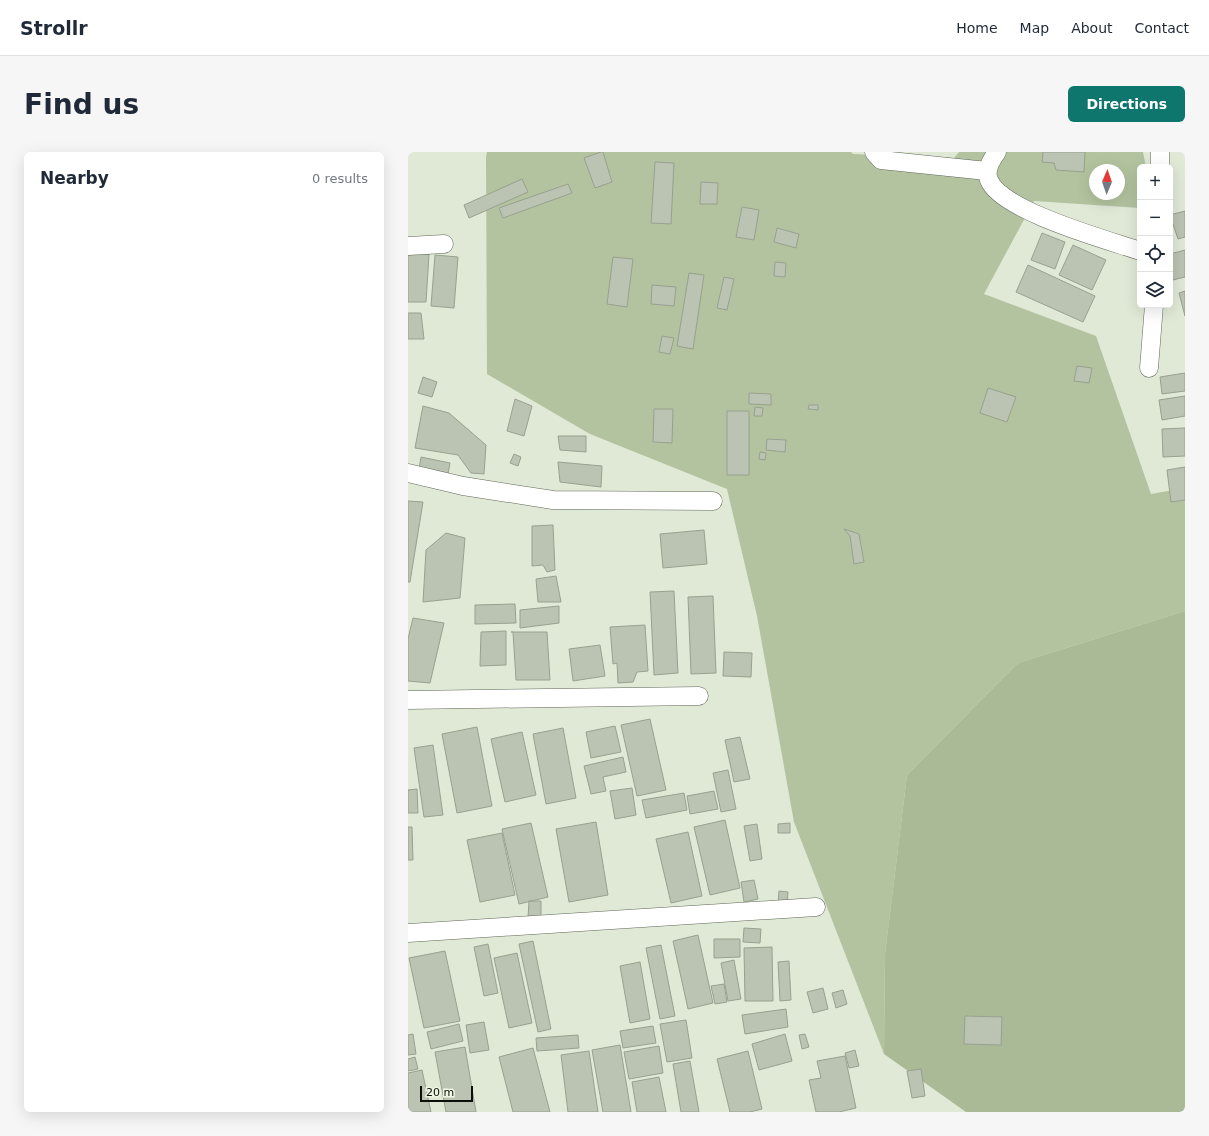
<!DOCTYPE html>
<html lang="en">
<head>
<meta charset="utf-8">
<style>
	:root { --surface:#fff; --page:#f6f6f7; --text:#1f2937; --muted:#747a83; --line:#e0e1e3; --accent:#0f766e }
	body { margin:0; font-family:"DejaVu Sans",sans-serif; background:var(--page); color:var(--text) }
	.controls { position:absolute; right:12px; top:12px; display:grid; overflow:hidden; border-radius:6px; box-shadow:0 4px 16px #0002 }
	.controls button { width:36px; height:36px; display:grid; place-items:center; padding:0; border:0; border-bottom:1px solid var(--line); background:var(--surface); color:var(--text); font:20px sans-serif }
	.compass { position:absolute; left:681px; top:12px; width:36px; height:36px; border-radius:50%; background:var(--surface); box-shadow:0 4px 16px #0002; rotate:2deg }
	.scale { position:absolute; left:12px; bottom:10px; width:53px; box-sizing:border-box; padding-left:4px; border:2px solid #0d0f09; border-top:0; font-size:11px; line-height:14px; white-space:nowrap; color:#0d0f09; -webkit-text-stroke:3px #edf5e3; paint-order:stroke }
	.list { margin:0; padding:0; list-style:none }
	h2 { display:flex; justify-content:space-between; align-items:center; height:52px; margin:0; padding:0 16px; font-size:17px }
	h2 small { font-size:13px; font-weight:400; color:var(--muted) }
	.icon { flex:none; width:22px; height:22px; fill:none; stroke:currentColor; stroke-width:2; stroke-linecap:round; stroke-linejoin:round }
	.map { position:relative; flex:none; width:777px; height:960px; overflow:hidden; border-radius:6px }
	header { display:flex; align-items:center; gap:24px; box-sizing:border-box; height:56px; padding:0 20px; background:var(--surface); border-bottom:1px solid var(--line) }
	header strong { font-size:19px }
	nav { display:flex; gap:22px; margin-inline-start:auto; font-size:14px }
	.intro { display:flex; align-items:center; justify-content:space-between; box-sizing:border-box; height:96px; padding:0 24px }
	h1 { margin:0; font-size:28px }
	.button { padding:10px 18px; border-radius:6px; background:var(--accent); color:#fff; font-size:14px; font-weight:700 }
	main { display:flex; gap:24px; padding:0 24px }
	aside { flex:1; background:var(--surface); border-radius:6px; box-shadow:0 4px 16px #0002 }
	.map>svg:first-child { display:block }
</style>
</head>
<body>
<header>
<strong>Strollr</strong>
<nav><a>Home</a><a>Map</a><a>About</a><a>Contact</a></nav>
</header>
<div class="intro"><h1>Find us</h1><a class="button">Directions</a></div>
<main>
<aside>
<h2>Nearby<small>0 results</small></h2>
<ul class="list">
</ul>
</aside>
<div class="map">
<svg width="777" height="960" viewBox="0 0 777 960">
	<rect width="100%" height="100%" fill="#e0e8d6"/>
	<path fill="#b3c39f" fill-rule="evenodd" d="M 79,0 L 443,0 L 445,2 L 546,6 L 551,0 L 735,0 L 738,15 L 732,15 L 732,56 L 626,49 L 576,142 L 688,184 L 743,342 L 777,336 L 777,459 L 610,511 L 499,623 L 477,802 L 476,902 L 386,670 L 349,464 L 319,337 L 182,282 L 79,222 L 78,5 ZM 687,18 L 711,18 L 711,42 L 687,42 Z"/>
	<path fill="#aaba96" d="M 777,459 L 777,960 L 558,960 L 476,902 L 477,802 L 499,623 L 610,511 Z"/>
	<path fill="#bbc3b2" stroke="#98a08f" d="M 193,0 L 195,0 L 204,30 L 187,36 L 176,6 Z
		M 635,0 L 677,0 L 676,20 L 648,18 L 646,11 L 634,10 Z
		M 247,10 L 266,11 L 263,72 L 243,71 Z
		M 114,27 L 120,40 L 61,66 L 56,53 Z
		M 293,30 L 310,31 L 309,52 L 292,52 Z
		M 160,32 L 164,41 L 95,66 L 91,56 Z
		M 334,55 L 351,58 L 346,88 L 328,85 Z
		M 777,59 L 777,85 L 770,87 L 762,63 Z
		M 369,76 L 391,82 L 388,96 L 366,90 Z
		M 634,81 L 657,90 L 647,117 L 623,108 Z
		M 665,93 L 698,108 L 684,138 L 651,123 Z
		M 777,98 L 777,125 L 765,128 L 762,116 L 762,102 Z
		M 0,101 L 21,102 L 18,150 L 0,150 Z
		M 27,103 L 50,105 L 46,156 L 23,154 Z
		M 205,105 L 225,107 L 219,155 L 199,152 Z
		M 367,110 L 378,111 L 377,125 L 366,124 Z
		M 620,113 L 687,144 L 675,170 L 608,140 Z
		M 281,121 L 296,123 L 285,197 L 269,194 Z
		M 316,125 L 326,127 L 319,158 L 309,156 Z
		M 244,133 L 268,135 L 266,154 L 243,152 Z
		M 777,139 L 777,164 L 771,141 Z
		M 0,161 L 13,161 L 16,187 L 0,187 Z
		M 254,184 L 266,186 L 262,202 L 251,200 Z
		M 669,214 L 684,216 L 681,231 L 666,229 Z
		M 777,221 L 777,239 L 754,242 L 752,225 Z
		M 15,225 L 29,230 L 24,245 L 10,241 Z
		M 580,236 L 608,245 L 599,270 L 572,261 Z
		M 341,241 L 363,242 L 363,253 L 341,252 Z
		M 777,244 L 777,264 L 754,268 L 751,248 Z
		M 107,247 L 124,254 L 116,284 L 99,279 Z
		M 401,253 L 410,253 L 410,258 L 400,257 Z
		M 15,254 L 41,261 L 78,293 L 76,322 L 63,321 L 50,303 L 7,296 Z
		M 347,255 L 355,256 L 354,264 L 346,264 Z
		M 246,257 L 265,257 L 264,291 L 245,290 Z
		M 319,259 L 341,259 L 341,323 L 319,323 Z
		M 777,276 L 777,304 L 755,305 L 754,277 Z
		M 150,284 L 178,284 L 178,300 L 152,298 Z
		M 359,287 L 378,288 L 377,300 L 358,298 Z
		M 352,300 L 358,301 L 357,308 L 351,307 Z
		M 106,302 L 113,305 L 110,314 L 102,311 Z
		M 13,305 L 42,311 L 40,322 L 11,317 Z
		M 150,310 L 194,314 L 193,335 L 152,330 Z
		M 777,315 L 777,348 L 763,350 L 759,318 Z
		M 0,349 L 15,350 L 2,430 L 0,430 Z
		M 145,373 L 147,418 L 139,420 L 135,413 L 124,414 L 124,374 Z
		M 436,377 L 451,382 L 456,410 L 446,412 L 442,384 Z
		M 296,378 L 299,412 L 255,416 L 252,382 Z
		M 38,381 L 57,386 L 52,446 L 15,450 L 18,398 Z
		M 148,424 L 153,450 L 130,450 L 128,427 Z
		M 266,439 L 270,521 L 246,523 L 242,440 Z
		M 305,444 L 308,521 L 283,522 L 280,445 Z
		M 107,452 L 108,471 L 67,472 L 67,453 Z
		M 151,454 L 151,471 L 112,476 L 112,458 Z
		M 5,466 L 36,471 L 22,531 L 0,529 L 0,487 Z
		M 237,473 L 240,519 L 229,520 L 225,530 L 210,531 L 209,511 L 205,512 L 202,475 Z
		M 98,479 L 98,513 L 72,514 L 73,480 Z
		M 103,480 L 139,480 L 142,528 L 108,528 L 105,480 Z
		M 192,493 L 197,524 L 165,529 L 161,497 Z
		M 316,500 L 344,501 L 343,525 L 315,524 Z
		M 242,567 L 258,638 L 229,644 L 213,573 Z
		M 207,574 L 213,600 L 183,606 L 178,580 Z
		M 69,575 L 84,654 L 49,661 L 34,582 Z
		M 155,576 L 168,646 L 138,652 L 125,582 Z
		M 114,580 L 128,643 L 97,650 L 83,587 Z
		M 332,585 L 342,627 L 326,630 L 317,588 Z
		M 25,593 L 35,663 L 16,665 L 6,596 Z
		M 215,605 L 218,620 L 195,625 L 198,639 L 183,642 L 176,614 Z
		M 320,618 L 328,657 L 313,660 L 305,621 Z
		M 224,636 L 228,663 L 207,667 L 202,639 Z
		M 9,637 L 10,661 L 0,661 L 0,638 Z
		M 306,639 L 310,657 L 282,662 L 279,644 Z
		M 276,641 L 279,658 L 238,666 L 234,648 Z
		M 317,668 L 332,736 L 302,743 L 286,675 Z
		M 188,670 L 200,743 L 161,750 L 148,677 Z
		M 123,671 L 140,745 L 111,752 L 94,677 Z
		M 382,671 L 382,681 L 370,681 L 370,672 Z
		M 349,672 L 354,707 L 342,709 L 336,674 Z
		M 0,675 L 4,675 L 5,708 L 0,708 Z
		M 280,680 L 294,744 L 263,751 L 248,687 Z
		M 94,681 L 107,743 L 72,750 L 59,688 Z
		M 346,728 L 350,747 L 336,750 L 333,730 Z
		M 371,739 L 380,740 L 379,752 L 370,751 Z
		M 121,749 L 133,749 L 133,766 L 120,766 Z
		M 336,776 L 353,777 L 352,791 L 335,790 Z
		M 290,783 L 305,851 L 280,857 L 265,789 Z
		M 306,787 L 332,787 L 332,805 L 306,806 Z
		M 125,789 L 143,877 L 130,880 L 111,792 Z
		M 80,792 L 90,841 L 76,844 L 66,795 Z
		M 253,793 L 267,864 L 252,867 L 238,796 Z
		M 364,795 L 365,849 L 337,849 L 336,796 Z
		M 37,799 L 52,869 L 16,876 L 1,806 Z
		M 109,801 L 124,871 L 101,876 L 86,806 Z
		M 326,808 L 333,847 L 320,849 L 313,811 Z
		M 381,809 L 383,848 L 372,849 L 370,810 Z
		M 232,810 L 242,867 L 222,871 L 212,814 Z
		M 316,832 L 319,850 L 307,852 L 303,834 Z
		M 415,836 L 420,857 L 405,861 L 399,840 Z
		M 435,838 L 439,852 L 428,856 L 424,841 Z
		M 378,857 L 380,875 L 337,882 L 334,863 Z
		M 557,864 L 594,865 L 593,893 L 556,892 Z
		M 278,868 L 284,906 L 259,910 L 252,872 Z
		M 76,870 L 81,898 L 62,901 L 58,873 Z
		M 51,872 L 55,889 L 23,897 L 19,880 Z
		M 245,874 L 248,891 L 215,896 L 212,879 Z
		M 5,882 L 8,902 L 0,903 L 0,883 Z
		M 377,882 L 384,909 L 351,918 L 344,892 Z
		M 397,882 L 401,895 L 394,897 L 391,883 Z
		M 170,883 L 171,896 L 129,899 L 128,886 Z
		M 212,893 L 223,960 L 195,960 L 184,898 Z
		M 251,894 L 255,921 L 221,927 L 216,900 Z
		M 57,895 L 68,960 L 38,960 L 27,900 Z
		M 125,896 L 142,960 L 105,960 L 91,905 Z
		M 447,898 L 451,914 L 441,916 L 437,901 Z
		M 181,899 L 190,960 L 160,960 L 153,903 Z
		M 340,899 L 354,957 L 342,960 L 322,960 L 309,907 Z
		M 437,904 L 448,956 L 431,960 L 408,960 L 401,928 L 413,926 L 409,909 Z
		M 7,905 L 10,917 L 0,919 L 0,907 Z
		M 282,909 L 291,960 L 273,960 L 265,912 Z
		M 513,917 L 517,944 L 504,946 L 499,919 Z
		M 14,918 L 23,960 L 0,960 L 0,921 Z
		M 251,925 L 258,960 L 229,960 L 224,930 Z"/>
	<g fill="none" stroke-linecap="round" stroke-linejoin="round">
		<g stroke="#606758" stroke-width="19">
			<path id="street" d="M 466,0 L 473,8 L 579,19
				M 589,0 C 583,8 577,19 581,28 C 593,59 700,88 732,99
				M 752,15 L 752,0
				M 0,94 L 36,92
				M 741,216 L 746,153
				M 0,321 L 55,334 L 145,348 L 305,349
				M 0,548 L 291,544
				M 0,781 L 408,755"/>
		</g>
		<use href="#street" stroke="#fff" stroke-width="18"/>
	</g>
</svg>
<div class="controls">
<button>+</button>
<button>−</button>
<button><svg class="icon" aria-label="locate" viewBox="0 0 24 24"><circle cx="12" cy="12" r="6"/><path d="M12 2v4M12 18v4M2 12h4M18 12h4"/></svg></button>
<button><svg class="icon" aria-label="layers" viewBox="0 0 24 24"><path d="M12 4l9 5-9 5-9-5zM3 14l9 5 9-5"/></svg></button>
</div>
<svg class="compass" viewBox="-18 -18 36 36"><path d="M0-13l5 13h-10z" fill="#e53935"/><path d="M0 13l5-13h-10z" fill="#747a83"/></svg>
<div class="scale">20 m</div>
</div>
</main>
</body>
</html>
